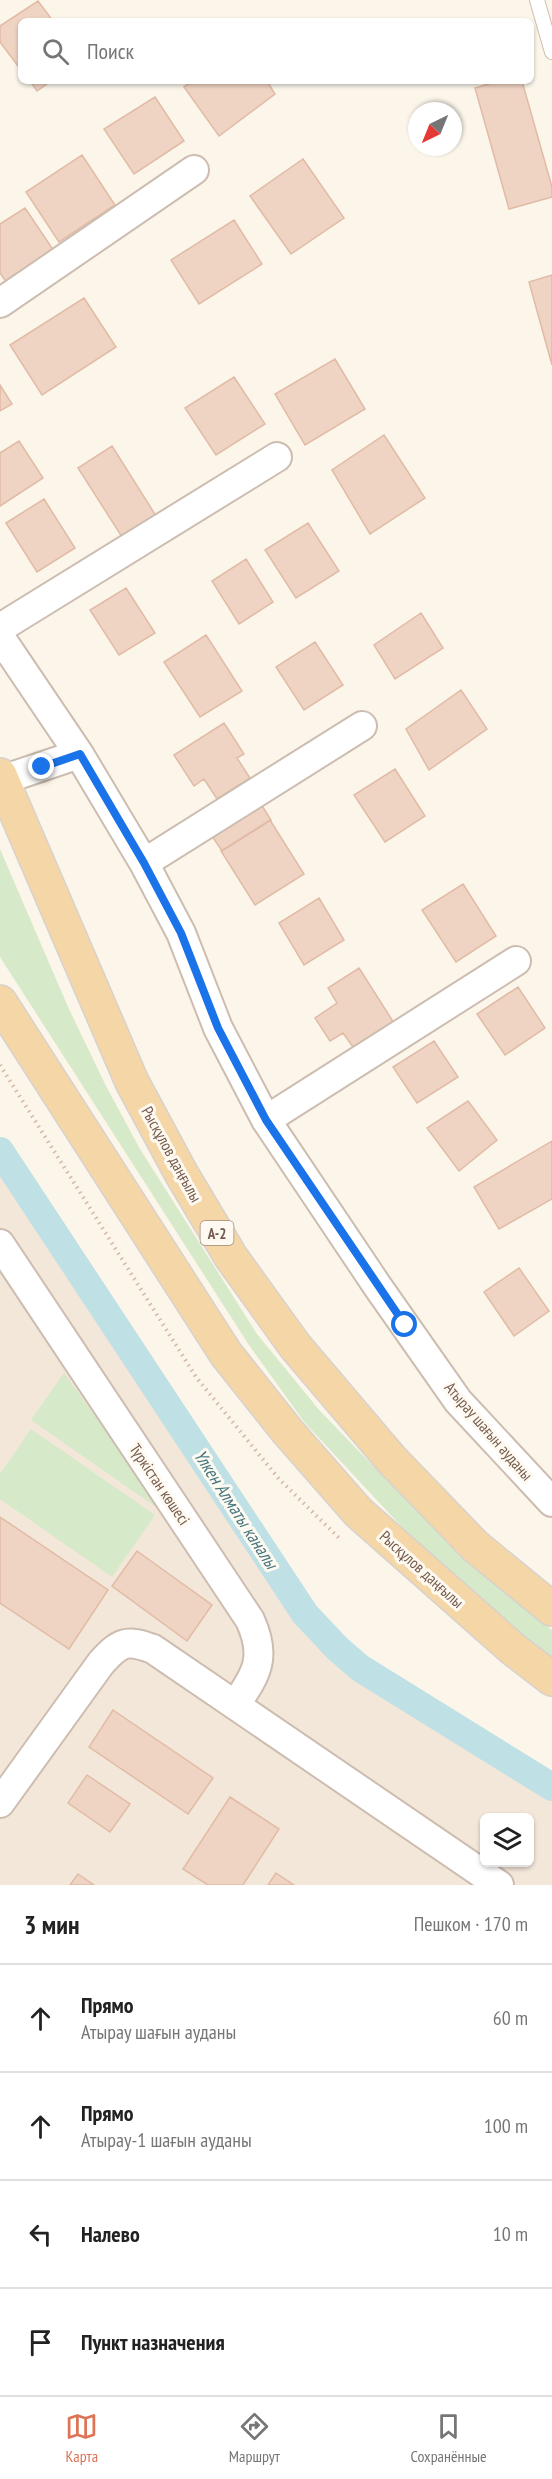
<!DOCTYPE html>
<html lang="ru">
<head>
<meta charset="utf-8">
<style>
	:root { --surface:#fff; --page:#f6f6f6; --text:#222; --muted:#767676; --line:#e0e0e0; --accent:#dd7457 }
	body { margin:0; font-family:"PT Sans Narrow",sans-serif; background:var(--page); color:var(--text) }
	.controls { position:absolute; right:18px; bottom:18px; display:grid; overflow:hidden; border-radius:9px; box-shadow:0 2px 4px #0004 }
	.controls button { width:54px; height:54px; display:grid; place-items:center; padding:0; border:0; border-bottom:2px solid var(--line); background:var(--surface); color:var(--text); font:30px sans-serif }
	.compass { position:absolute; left:408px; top:102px; width:54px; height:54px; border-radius:50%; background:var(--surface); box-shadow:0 2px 4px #0004; rotate:223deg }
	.stop { position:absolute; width:18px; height:18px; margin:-14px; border:4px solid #1a73e8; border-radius:50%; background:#fff }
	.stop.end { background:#1a73e8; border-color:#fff; box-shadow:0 2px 6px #0008 }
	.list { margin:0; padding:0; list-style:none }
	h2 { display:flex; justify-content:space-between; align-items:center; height:78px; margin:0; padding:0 24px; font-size:26px }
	h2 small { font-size:20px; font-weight:400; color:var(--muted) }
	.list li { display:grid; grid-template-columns:39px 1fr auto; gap:18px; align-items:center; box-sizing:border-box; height:108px; padding:0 24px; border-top:2px solid var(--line) }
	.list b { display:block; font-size:22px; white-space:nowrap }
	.list p { margin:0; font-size:20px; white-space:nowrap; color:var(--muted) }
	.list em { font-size:20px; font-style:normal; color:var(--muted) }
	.icon { flex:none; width:33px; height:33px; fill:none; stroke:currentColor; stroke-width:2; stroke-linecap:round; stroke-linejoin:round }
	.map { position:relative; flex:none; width:552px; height:1885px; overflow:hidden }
	.search { position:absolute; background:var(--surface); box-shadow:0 2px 4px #0004; left:18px; right:18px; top:18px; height:66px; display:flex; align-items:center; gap:15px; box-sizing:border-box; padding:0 21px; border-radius:9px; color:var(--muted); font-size:22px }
	.sheet { height:510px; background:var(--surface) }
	nav { display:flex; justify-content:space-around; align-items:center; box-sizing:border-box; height:84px; border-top:2px solid var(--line); background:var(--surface); font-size:16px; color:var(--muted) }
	nav a { display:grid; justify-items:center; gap:3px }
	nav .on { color:var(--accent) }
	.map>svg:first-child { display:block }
</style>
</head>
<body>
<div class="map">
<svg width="552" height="1885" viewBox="0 0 552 1885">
	<rect width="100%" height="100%" fill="#fbf5ea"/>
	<path fill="#f3e7d9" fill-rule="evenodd" d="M 0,1151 L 305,1614 L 337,1648 L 360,1668 L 384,1685 L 552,1782 L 552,1885 L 0,1885 ZM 484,1818 L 530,1818 L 530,1862 L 484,1862 Z"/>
	<path fill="#d6e9c9" d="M 0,849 L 68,1007 L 107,1088 L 140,1149 L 257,1334 L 320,1411 L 443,1538 L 552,1630 L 552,1661 L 428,1555 L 305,1423 L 249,1345 L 0,957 Z
		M 64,1373 L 166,1514 L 31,1420 Z
		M 31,1429 L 155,1515 L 112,1577 L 0,1499 L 0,1474 Z"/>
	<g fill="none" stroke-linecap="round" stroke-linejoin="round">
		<path stroke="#bfe0e5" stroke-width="28" d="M 0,1151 L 305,1614 L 337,1648 L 360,1668 L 552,1787"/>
	</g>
	<path fill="#efd4c3" stroke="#e1bba5" stroke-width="1.5" d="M 38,1 L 53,21 L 21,21 L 21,70 L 0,42 L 0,26 Z
		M 30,81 L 51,81 L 37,91 Z
		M 192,81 L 267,81 L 275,94 L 219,136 L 184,87 Z
		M 499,81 L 522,81 L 552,187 L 552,197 L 509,209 L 475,88 Z
		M 155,97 L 184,141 L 134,174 L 104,129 Z
		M 82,155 L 115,205 L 59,242 L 26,192 Z
		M 303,159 L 344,218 L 291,254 L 250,196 Z
		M 25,208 L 54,251 L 7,283 L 0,273 L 0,224 Z
		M 234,220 L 262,264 L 199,304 L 171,260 Z
		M 552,275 L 552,365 L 529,282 Z
		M 84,298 L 116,347 L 42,395 L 10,345 Z
		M 335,359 L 365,409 L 305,445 L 275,394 Z
		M 234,377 L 265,424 L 216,455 L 185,408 Z
		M 0,385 L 12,404 L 0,411 Z
		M 384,435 L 425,498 L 370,534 L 332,470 Z
		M 19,441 L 43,478 L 0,506 L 0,453 Z
		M 112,446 L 158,519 L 124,540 L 78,468 Z
		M 44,499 L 75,548 L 37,572 L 6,523 Z
		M 308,523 L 339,571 L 296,598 L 265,550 Z
		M 246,559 L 273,602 L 239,624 L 212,581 Z
		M 126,588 L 155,633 L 119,655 L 90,610 Z
		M 421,613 L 443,648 L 395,679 L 374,645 Z
		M 206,635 L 242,691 L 200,717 L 164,662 Z
		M 315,642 L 343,685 L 304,710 L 276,667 Z
		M 461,690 L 487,729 L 429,770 L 406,729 Z
		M 224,723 L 244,754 L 237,758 L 250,778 L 217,799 L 204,779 L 194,786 L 174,755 Z
		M 395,769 L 425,816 L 385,842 L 354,795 Z
		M 259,801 L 271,820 L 222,851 L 210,833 Z
		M 270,820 L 304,874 L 255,905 L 221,851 Z
		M 463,884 L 496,936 L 456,962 L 422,910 Z
		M 319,898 L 344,940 L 304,965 L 279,923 Z
		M 359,968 L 394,1023 L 353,1047 L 343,1033 L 330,1041 L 315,1018 L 337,1003 L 328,988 Z
		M 518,987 L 545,1028 L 505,1055 L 477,1014 Z
		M 434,1041 L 458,1077 L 417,1103 L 393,1067 Z
		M 468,1101 L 497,1140 L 459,1171 L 427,1128 Z
		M 552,1141 L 552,1199 L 499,1229 L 474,1187 Z
		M 519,1268 L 549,1311 L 514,1336 L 484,1292 Z
		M 0,1517 L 108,1590 L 69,1649 L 0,1603 Z
		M 137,1551 L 212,1605 L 187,1641 L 112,1586 Z
		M 113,1710 L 213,1778 L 188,1814 L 89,1747 Z
		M 87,1775 L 130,1804 L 110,1832 L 68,1803 Z
		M 230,1797 L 279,1829 L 243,1885 L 208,1885 L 183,1869 Z
		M 276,1873 L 294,1885 L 268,1885 Z
		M 78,1874 L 94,1885 L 70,1885 Z"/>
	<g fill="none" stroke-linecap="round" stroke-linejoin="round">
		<g stroke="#cdbdb0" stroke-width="16">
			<path id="service" d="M 537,0 L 552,52"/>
		</g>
		<g stroke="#cdbdb0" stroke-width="32">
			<path id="minor" d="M 0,303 L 194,170
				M 0,628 L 277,457
				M 0,637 L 79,754 L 144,863 L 181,933 L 218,1028 L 266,1120 L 378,1287 L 458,1401 L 552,1502
				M 2,780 L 79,754
				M 144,863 L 362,726
				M 266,1120 L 516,961
				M 0,1244 L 250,1620 C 267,1657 257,1674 235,1705
				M 0,1803 L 101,1663 C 120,1642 126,1639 153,1649 L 499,1885"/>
		</g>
		<g stroke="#d8d1cd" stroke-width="36">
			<path id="primary" d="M 0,775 L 132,1082 L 181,1173 L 231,1257 L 295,1346 L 391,1459 L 475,1546 L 552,1609
				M 0,1002 L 226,1354 L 288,1432 L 358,1512 L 513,1649 L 552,1679"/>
		</g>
		<path stroke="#d5b8a6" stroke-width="4" stroke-dasharray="1.5 4.5" stroke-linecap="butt" d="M 0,1065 L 196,1377 L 279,1479 L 339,1538"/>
		<use href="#service" stroke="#fff" stroke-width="14"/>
		<use href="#minor" stroke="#fff" stroke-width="28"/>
		<use href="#primary" stroke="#f5d7a7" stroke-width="33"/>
	</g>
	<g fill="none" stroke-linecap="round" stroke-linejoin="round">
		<path stroke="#1a73e8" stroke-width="8" d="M 42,767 L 80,754 L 144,863 L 181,933 L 218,1028 L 266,1120 L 405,1325"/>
	</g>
	<g text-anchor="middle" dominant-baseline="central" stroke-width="6" stroke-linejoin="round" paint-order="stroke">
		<rect fill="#fef9f1" stroke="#9e8b7f" stroke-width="1.5" x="200.5" y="1221" width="33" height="24" rx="4.5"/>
		<g font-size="15" font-weight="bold" fill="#755c4e">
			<text x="217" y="1233">A-2</text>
		</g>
		<g font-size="16" fill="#755c4e" stroke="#fef9f1">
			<text transform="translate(172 1154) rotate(61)">Рысқұлов даңғылы</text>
			<text transform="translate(489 1431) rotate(49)">Атырау шағын ауданы</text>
			<text transform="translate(160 1484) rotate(56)">Түркістан көшесі</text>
			<text transform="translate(422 1569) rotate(42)">Рысқұлов даңғылы</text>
		</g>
		<g font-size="18" font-style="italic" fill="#467780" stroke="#fef9f1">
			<text transform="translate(236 1509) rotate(57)">Үлкен Алматы каналы</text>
		</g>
	</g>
</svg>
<div class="controls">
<button><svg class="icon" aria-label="layers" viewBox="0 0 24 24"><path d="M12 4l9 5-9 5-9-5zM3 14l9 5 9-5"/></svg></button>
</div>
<svg class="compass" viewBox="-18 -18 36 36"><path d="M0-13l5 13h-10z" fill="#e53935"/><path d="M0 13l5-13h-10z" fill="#767676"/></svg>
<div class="stop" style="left:405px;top:1325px"></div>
<div class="stop end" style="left:42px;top:767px"></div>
<div class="search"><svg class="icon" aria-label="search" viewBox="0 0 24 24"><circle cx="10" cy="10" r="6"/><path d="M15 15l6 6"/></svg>Поиск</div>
</div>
<section class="sheet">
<h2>3 мин<small>Пешком · 170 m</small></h2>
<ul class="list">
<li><svg class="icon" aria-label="ahead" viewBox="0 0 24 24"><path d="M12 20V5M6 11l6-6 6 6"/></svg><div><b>Прямо</b><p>Атырау шағын ауданы</p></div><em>60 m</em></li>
<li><svg class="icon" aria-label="ahead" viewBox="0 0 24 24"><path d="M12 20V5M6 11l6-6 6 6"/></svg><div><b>Прямо</b><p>Атырау-1 шағын ауданы</p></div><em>100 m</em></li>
<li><svg class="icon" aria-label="left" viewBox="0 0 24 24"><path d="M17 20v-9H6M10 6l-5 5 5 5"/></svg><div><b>Налево</b></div><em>10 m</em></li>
<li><svg class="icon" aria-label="arrive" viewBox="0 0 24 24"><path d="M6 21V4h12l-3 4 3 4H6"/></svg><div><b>Пункт назначения</b></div></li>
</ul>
</section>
<nav>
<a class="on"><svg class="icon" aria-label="map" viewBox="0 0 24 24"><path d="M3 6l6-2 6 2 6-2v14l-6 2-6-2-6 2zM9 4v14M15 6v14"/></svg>Карта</a>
<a><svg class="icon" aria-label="directions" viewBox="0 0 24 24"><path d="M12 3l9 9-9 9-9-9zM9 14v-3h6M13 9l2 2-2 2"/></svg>Маршрут</a>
<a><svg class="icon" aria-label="saved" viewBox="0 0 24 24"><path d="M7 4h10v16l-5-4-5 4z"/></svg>Сохранённые</a>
</nav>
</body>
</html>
